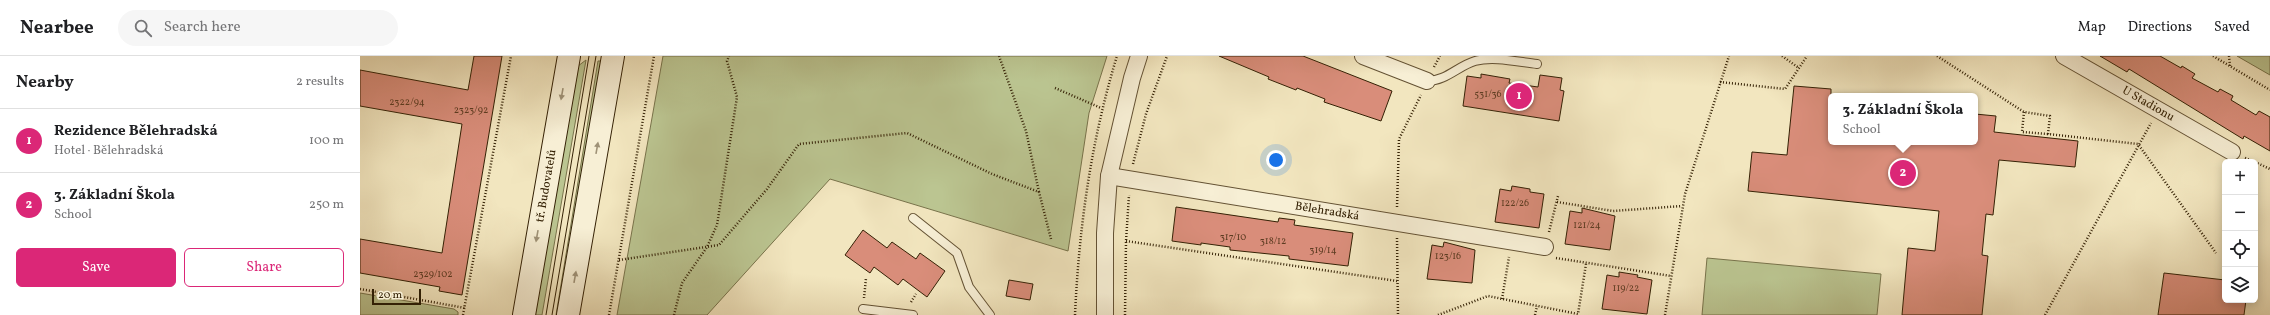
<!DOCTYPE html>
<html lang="en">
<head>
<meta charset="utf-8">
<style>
	:root { --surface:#fff; --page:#f6f6f6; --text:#202124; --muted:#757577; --line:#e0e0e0; --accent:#db2777 }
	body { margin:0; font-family:Vollkorn,serif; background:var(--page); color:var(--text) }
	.controls { position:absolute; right:12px; bottom:12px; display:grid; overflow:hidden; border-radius:6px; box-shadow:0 2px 10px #0003 }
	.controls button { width:36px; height:36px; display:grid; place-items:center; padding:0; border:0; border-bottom:1px solid var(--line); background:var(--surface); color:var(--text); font:20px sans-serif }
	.scale { position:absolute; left:12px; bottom:10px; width:49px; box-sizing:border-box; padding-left:4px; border:2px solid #342105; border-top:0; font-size:11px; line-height:14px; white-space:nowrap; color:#342105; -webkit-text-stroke:3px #f7efd5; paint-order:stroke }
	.you { position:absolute; left:916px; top:104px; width:14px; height:14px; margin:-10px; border:3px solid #fff; border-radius:50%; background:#1a73e8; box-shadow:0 0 0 6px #1a73e833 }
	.badge { display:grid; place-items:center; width:26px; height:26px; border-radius:50%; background:var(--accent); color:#fff; font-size:13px; font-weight:700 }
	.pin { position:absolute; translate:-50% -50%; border:2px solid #fff; box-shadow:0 1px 4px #0006 }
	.popup { position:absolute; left:1468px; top:37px; width:150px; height:52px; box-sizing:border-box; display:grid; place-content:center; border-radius:6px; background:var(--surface); filter:drop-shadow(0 1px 3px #0005); font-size:13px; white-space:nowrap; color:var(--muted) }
	.popup b { font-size:15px; color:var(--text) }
	.popup::after { content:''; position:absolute; left:50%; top:100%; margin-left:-8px; border:8px solid transparent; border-top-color:var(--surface) }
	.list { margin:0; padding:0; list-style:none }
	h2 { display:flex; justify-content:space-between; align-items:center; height:52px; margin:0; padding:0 16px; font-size:17px }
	h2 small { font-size:13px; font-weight:400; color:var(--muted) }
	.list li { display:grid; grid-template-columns:26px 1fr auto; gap:12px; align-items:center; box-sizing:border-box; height:64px; padding:0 16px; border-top:1px solid var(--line) }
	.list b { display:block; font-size:15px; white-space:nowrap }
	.list p { margin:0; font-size:13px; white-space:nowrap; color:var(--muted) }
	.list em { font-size:13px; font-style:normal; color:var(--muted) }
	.actions { display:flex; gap:8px; padding:12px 16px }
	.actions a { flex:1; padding:9px 0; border:1px solid var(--accent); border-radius:6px; text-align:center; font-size:14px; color:var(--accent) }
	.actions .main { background:var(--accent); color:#fff }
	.icon { flex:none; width:22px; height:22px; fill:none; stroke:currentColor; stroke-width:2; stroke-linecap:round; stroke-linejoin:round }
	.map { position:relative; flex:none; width:1910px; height:259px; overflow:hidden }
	header { display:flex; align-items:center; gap:24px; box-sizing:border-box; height:56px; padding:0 20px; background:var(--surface); border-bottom:1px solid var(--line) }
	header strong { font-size:19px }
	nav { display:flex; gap:22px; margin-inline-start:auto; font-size:14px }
	.search { width:280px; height:36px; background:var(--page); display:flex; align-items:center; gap:10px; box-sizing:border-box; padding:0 14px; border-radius:22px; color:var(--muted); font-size:15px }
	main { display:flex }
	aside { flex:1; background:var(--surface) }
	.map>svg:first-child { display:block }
</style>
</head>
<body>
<header>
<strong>Nearbee</strong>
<div class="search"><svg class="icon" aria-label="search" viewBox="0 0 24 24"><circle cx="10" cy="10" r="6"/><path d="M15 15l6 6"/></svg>Search here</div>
<nav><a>Map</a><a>Directions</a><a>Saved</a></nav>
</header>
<main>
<aside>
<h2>Nearby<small>2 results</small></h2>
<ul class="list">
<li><span class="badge">1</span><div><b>Rezidence Bělehradská</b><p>Hotel · Bělehradská</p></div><em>100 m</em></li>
<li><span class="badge">2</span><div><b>3. Základní Škola</b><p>School</p></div><em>250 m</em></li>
</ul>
<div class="actions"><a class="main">Save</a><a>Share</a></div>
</aside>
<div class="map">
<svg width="1910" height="259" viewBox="0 0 1910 259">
	<rect width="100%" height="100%" fill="#f2e6bf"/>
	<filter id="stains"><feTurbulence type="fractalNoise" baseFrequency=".005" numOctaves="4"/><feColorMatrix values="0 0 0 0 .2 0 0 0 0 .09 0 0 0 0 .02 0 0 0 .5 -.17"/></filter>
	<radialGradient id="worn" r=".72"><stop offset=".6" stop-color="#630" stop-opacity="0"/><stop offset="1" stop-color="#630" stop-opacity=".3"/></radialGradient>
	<path fill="#bbc591" stroke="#78734b" d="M 303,0 L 747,0 L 729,57 L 708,195 L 470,123 L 347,259 L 257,259 Z
		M 1877,0 L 1910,0 L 1910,19 Z
		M 226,4 L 182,259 L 173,259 L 218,10 Z
		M 238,5 L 241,5 L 204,259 L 196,259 Z
		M 1347,202 L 1521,218 L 1517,259 L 1342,259 Z
		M 0,237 L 94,253 L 98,256 L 98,259 L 0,259 Z"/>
	<path fill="#d98d7a" stroke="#342105" d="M 114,0 L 142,0 L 102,239 L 79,235 L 80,231 L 0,217 L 0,183 L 82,197 L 102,68 L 0,50 L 0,14 L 108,34 Z
		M 859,0 L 943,0 L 1032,35 L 1021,65 L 964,46 L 965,43 L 937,32 L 936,34 L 908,23 L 909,21 Z
		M 1740,0 L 1800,0 L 1821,12 L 1822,10 L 1835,18 L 1832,22 L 1858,36 L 1860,33 L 1873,40 L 1871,44 L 1896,59 L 1899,55 L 1910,61 L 1910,95 L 1884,80 L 1883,83 L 1769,13 L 1767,16 Z
		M 1121,18 L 1150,23 L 1149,27 L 1178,31 L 1180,19 L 1202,22 L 1200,34 L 1204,35 L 1199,65 L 1103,50 L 1107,20 L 1121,22 Z
		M 1434,30 L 1471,33 L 1471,86 L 1615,86 L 1615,58 L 1636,60 L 1634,76 L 1718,85 L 1715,111 L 1639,104 L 1633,159 L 1626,158 L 1622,199 L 1628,200 L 1622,259 L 1542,259 L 1548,192 L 1575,195 L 1579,155 L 1388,135 L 1392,96 L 1427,99 Z
		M 1152,130 L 1170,133 L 1170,136 L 1184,138 L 1179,172 L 1135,166 L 1140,133 L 1151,135 Z
		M 816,151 L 918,166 L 919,162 L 935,164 L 934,169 L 993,177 L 988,210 L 929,203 L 929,200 L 870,194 L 870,191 L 841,187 L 841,189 L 812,185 Z
		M 1222,152 L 1255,160 L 1250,194 L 1205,188 L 1210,155 L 1222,157 Z
		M 503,174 L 527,192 L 532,186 L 556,203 L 560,197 L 585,215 L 567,241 L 543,223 L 538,229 L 514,211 L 510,217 L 485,199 Z
		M 1084,186 L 1115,194 L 1112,227 L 1067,223 L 1072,189 L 1083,191 Z
		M 1259,216 L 1278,219 L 1277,221 L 1292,224 L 1287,258 L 1242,253 L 1247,219 L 1259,221 Z
		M 1804,217 L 1865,224 L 1865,244 L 1886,244 L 1884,259 L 1798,259 Z
		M 649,224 L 673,228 L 670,244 L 646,240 Z"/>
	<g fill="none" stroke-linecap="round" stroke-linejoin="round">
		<g stroke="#645234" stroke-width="10">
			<path id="lane" d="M 1067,25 C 1086,25 1098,10 1115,5 C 1134,0 1158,6 1177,8
				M 553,162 L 597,197 L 609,231 L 630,259
				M 503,253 L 553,259"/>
		</g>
		<g stroke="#645234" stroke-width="18">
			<g id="street">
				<path d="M 1003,0 L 1067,25"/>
				<path id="s1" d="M 1704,0 L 1872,96"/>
				<path id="s2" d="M 749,120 L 1185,191"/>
				<path d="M 745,259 L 745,177 L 749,120 L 772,22 L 779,0"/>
			</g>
		</g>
		<g stroke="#342105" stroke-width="24">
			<g id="secondary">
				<path id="s3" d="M 164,259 L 209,0"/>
				<path d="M 208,259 L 253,0"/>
			</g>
		</g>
		<path stroke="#342105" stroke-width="2.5" stroke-dasharray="1 2" stroke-linecap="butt" d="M 639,0 L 666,75 L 679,136
			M 1422,0 L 1439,12
			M 1577,0 L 1664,56 L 1690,60 L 1688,78 L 1778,88 L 1856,197
			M 1853,0 L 1910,34
			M 1869,0 L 1870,10
			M 1074,11 L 1080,0
			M 1360,26 L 1425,33 L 1447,0
			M 695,32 L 741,52
			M 1664,56 L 1662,76 L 1688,78
			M 1885,102 L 1894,106
			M 1895,106 L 1910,113
			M 773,108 L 786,58 L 807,0
			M 1197,146 L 1253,155 L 1322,150
			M 1037,151 L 1039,83 L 1061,39
			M 1189,176 L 1198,140
			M 1037,182 L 1038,259
			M 766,185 L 1037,225
			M 1196,202 L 1311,220
			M 259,204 L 359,189 L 407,133 L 439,88 L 547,77 L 632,118 L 679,136 L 691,183
			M 0,233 L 105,252
			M 504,242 L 506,222
			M 1142,243 L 1149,201
			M 551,246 L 556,238
			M 103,259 L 151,0
			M 249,259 L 294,0
			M 314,259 L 322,227 L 347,191 L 357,169 L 377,41 L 367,5 L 369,0
			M 715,259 C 719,171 731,85 757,0
			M 765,259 L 766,185 L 769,139
			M 1078,259 L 1128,240 L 1218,258 L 1226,208
			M 1175,259 L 1177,250
			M 1305,259 L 1325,138 L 1369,0
			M 1685,259 L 1791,67"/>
		<use href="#lane" stroke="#f7efd5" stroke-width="8"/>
		<use href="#street" stroke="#f7efd5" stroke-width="16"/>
		<use href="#secondary" stroke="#f7efd5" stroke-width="22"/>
		<path stroke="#342105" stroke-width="1" d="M 186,259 L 229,0
			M 192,259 L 236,0"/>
	</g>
	<defs><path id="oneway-solid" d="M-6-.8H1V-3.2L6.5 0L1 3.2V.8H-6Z"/></defs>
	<g fill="#9f9277">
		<use href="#oneway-solid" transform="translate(202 38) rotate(100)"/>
		<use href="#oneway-solid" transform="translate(237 92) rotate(-80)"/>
		<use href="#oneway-solid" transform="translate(177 180) rotate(100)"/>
		<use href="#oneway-solid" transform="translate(215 221) rotate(-80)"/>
	</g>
	<g text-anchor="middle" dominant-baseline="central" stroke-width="3.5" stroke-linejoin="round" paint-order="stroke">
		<g font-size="10" fill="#5d3c22">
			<text x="1128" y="38">531/36</text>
			<text x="47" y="46">2322/94</text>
			<text x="111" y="54">2323/92</text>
			<text x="1155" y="147">122/26</text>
			<text x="1227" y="169">121/24</text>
			<text x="873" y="181">317/10</text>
			<text x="913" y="185">318/12</text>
			<text x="963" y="194">319/14</text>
			<text x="1088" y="200">123/16</text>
			<text x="73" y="218">2329/102</text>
			<text x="1266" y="232">119/22</text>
		</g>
		<g font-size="12" fill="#342105" stroke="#f7efd5">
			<text stroke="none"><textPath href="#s1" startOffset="97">U Stadionu</textPath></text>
			<text stroke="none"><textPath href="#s3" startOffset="131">tř. Budovatelů</textPath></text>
			<text stroke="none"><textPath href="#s2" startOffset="221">Bělehradská</textPath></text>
		</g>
	</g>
	<rect width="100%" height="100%" filter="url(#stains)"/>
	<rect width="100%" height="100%" fill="url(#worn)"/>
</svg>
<div class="controls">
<button>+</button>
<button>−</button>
<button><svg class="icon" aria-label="locate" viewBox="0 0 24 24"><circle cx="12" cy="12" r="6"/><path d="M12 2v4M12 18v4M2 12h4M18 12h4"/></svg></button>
<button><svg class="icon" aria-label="layers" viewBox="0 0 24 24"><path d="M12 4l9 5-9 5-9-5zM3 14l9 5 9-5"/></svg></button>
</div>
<div class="scale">20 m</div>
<div class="you"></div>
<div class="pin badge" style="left:1159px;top:40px">1</div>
<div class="pin badge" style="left:1543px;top:117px">2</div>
<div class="popup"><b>3. Základní Škola</b>School</div>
</div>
</main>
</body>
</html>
